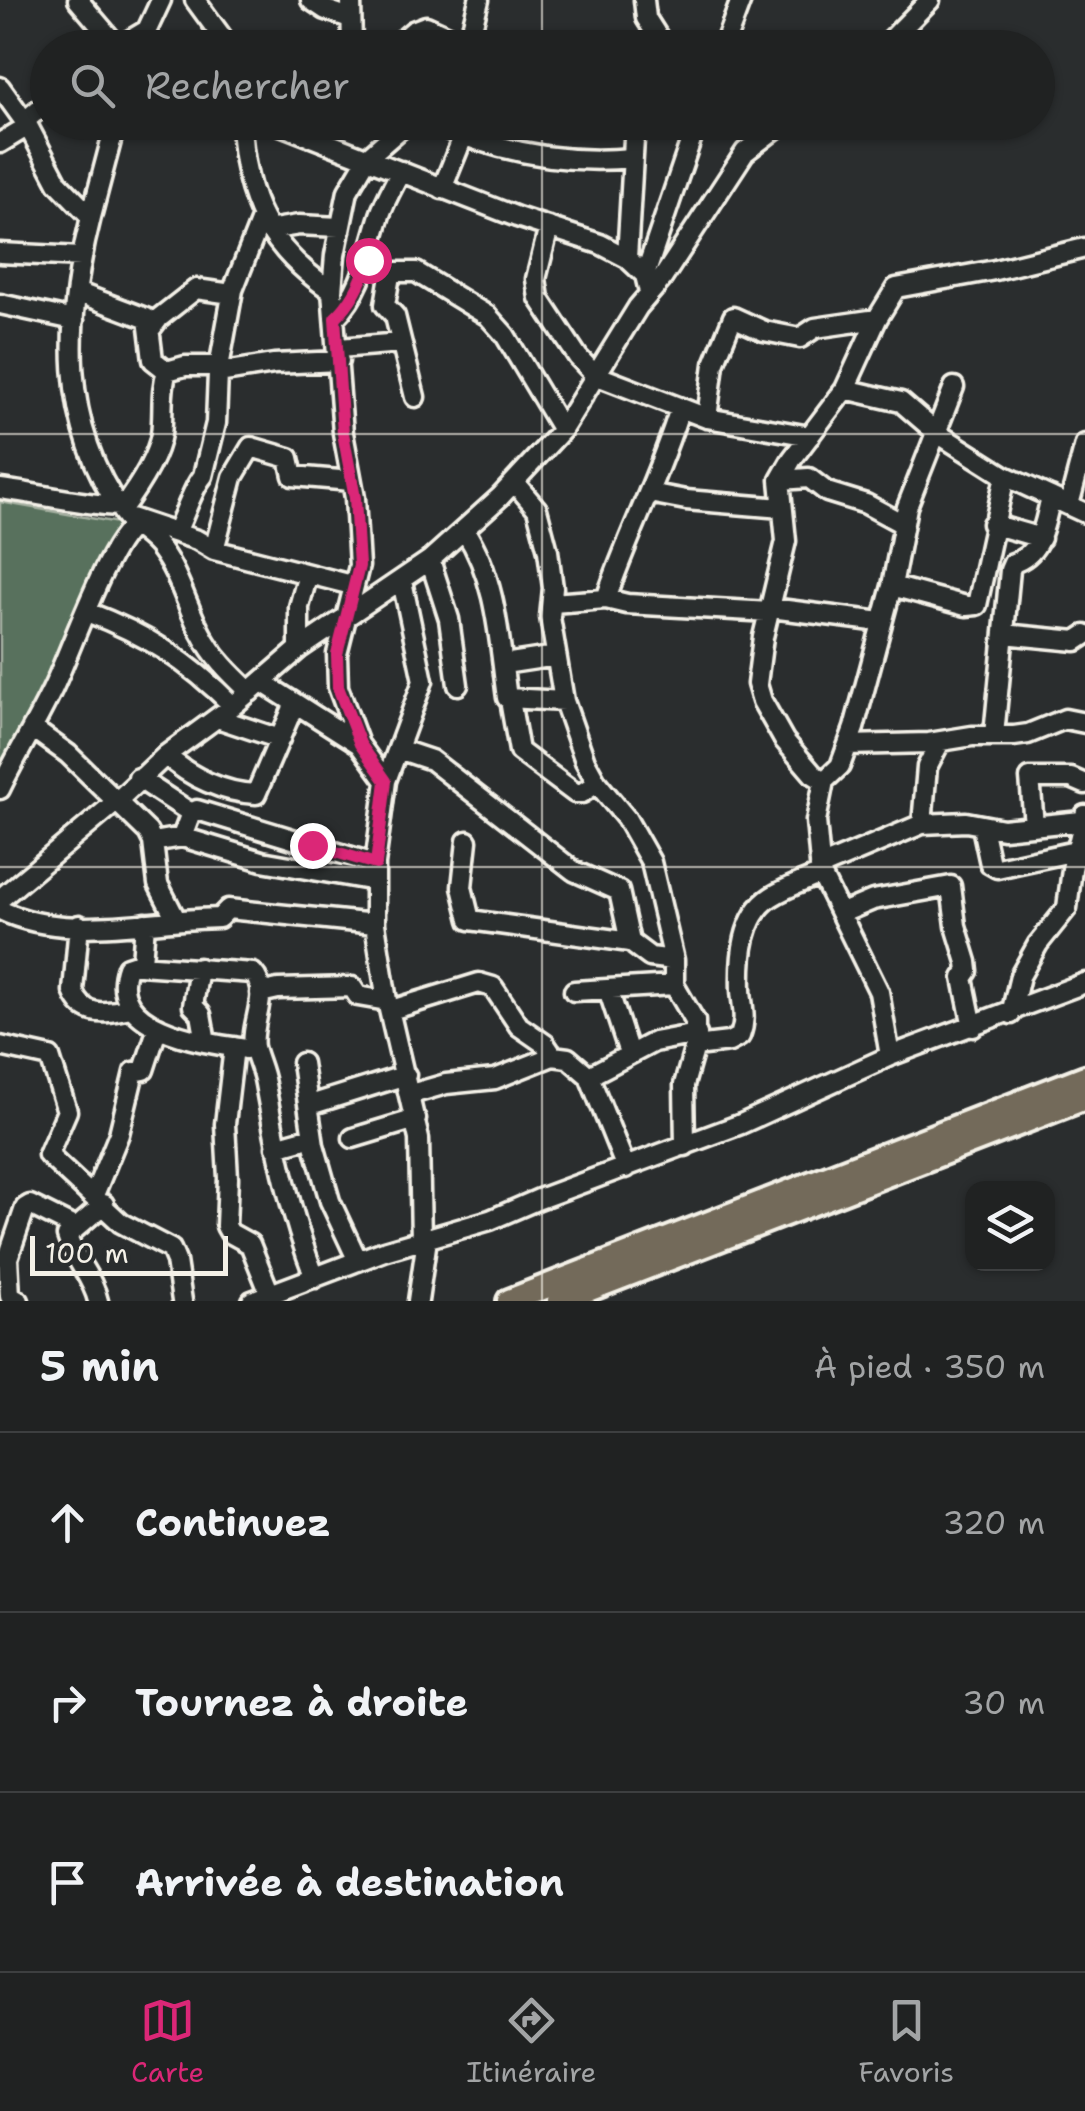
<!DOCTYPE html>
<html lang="fr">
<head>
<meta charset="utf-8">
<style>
	:root { --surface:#202222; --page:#282a2a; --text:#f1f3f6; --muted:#a2a4a5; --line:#3d3f40; --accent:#db2777 }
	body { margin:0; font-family:"Shantell Sans",sans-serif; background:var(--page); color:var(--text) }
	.controls { position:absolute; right:30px; bottom:30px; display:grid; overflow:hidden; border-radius:20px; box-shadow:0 2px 8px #0004 }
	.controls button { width:90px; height:90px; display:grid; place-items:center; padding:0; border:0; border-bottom:2px solid var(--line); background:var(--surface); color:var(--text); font:50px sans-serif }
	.scale { position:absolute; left:30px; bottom:25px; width:198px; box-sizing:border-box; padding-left:10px; border:5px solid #f4f1e8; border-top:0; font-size:28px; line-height:35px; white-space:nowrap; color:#f4f1e8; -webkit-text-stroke:8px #2a2d2e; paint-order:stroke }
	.stop { position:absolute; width:30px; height:30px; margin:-22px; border:8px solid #db2777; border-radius:50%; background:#fff }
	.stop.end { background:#db2777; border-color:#fff; box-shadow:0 2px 10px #0008 }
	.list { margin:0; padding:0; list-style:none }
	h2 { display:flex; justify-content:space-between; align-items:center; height:130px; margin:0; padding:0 40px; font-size:42px }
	h2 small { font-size:32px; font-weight:400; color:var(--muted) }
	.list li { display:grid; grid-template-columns:65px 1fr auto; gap:30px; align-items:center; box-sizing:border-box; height:180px; padding:0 40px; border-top:2px solid var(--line) }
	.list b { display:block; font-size:38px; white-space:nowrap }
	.list em { font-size:32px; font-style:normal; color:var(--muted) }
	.icon { flex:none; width:55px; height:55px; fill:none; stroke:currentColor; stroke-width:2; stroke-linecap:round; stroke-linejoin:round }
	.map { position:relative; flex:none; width:1085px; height:1301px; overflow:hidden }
	.search { position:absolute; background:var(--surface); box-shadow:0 2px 8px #0004; left:30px; right:30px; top:30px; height:110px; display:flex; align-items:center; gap:25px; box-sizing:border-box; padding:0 35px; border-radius:55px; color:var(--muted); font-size:38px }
	.sheet { height:670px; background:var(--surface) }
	nav { display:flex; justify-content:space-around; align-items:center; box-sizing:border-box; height:140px; border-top:2px solid var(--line); background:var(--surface); font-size:28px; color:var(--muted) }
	nav a { display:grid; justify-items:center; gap:5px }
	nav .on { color:var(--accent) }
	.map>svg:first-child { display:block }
</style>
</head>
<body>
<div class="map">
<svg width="1085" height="1301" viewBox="0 0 1085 1301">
	<rect width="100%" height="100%" fill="#2a2d2e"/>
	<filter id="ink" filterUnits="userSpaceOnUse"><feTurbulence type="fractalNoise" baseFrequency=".01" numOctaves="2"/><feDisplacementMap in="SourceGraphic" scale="20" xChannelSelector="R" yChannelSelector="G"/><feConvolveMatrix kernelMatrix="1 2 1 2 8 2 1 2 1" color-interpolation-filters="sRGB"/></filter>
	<g filter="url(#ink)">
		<path fill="#59715d" stroke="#a6b1a2" stroke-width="2.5" d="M 0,502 L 124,524 L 0,783 Z"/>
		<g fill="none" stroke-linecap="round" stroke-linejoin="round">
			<g stroke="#f4f1e8" stroke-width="25">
				<path id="minor" d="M 78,0 L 118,47
					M 195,0 L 230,48
					M 311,0 L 326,10 L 350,18
					M 351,0 L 352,48
					M 644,0 L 646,18 L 665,48
					M 117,48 L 147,30 L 161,0
					M 393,48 L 413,31 L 426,26 L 468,45
					M 467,48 L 479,0
					M 723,48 L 741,0
					M 883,48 L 930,0
					M 0,87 L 28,126 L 58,183 L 91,217 C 65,319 59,423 123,513 C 133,528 151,535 161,550 C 179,574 187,607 201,633 C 213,657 231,674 250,692
					M 25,121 L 48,101
					M 241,122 C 244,200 269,249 332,291
					M 273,122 L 517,217 L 600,244 L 627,258 L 645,275 L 649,292
					M 430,122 C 493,150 563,165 632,158
					M 0,143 L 28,126
					M 442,189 L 469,122
					M 91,217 L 116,122
					M 549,227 L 536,279 L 539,298 L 578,357 L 595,375 L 707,418 L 810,436
					M 268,230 L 299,225 L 339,227
					M 0,253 L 81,257
					M 627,258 L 635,122
					M 645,275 L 697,122
					M 79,293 L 148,319 L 153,360 L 167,371
					M 0,304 L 74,320
					M 335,318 C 364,289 368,252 380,215 C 385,200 394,185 401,171
					M 150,330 L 159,318 L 196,289 L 232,294
					M 339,348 L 401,343
					M 218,373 L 274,364 L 339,361
					M 845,389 L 901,402 L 937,433 L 1005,476 L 1085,513
					M 415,397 L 395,316 L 385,305 L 390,275 L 394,272 L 416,272 L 488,316 L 505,335 L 562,430
					M 707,418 L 714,364 L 733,317 L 764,331 L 800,338 L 815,328 L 877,319
					M 780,480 L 809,478 L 827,492 L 866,504 L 903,524
					M 514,482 L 537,509 L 548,551 L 553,588 L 550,617 L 564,701 L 585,761 L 597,783 L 626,818 L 651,862 L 674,960 L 674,985 L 695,1021 L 695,1046 L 684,1085 L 685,1146
					M 0,489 C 40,494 79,504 118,506
					M 649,493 L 686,500 L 782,508
					M 1069,505 L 1085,444
					M 121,510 C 136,490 157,459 161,434 C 164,412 160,392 167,371 L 185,366 L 219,366
					M 131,518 L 197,540 L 214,550 L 352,585
					M 992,524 L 1041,538
					M 465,531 C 497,580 499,641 507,698 L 564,701
					M 176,532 C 184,517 193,487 203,476 L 216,423 L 218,373 L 233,290 L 261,219
					M 214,550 L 233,477 L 251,447 L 289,458 L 293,476 L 351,481
					M 430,560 L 449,619 L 458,685
					M 892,586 L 966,606 L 977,605 L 1005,476
					M 606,599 C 628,534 660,474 680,408
					M 552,603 L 606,599 L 627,604 L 770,612
					M 771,608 L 881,622
					M 87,612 C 146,634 188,661 233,706
					M 1004,634 L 1076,641 L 1085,635
					M 299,649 L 299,607 L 308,574
					M 504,664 L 556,656
					M 262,682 L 359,744 L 386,781 L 375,864 L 375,924 L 387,1001 L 419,1139 L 421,1240
					M 510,700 L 519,751 L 575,793 L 582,793 L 597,783
					M 217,718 L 280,739
					M 32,728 L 68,754 L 148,832 L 153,842 L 158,884 L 176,919
					M 994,735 L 1010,570 L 1013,563 C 1042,554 1044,524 1051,497
					M 359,744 L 338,687 L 337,654 L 359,566 L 355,498 L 343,433 L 332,291 L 335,255 L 348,191 L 368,157 L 408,122
					M 848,745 L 929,743 L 972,736 L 1014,736 L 1028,734 L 1065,719 L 1085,723
					M 398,749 L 431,760 L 574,871 L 619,891 L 630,942 L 650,957 L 674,960
					M 166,755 C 189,777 224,793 256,794 L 295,703
					M 138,778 L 191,813
					M 386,781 L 423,681 L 402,581
					M 824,781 L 840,766 L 854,728 L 892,586 L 907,507 L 954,387
					M 0,789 C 16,756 35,725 51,692 C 68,659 107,543 134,526
					M 922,824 L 927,767 L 940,742
					M 1034,825 L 1030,778 L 1071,778 L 1085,784
					M 982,827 L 990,864 L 997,868 L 1076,851
					M 182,837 L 262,861 L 375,881
					M 467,841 L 462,887 L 470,920 L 630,942
					M 153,842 L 182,837 L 191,813 L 197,810 L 375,864
					M 820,867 L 922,824 L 966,822 L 1003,829 L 1081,821
					M 0,899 L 116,802 L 166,755 L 233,706 L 299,649 L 430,560 L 500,497 L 562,430 L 638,307 L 662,279 L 745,152 L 784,122
					M 0,910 C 66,942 149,919 219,918 L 228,909 L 375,924
					M 842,913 L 873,900 L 951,886 L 956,926 L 967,962 L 968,971 L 963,978 L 973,1027
					M 145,923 L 142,962 L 127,967 C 105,1030 204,1043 246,1049
					M 79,925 L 73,991 C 84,1019 106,1013 131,1008
					M 140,965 L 253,973 C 271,992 250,1023 254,1047 C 257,1059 263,1071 265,1084 C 277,1151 290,1214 315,1278
					M 199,968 L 193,1006 L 201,1014 L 206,1042
					M 608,989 L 629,1053
					M 574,991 L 674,985
					M 260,993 L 278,989 L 352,987 L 358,996 L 387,1001
					M 391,1010 L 479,983 L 493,987 L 519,1026 L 545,1044 L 553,1056 L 568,1058 L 589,1076 L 626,1168
					M 1011,1014 L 1020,976 L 1038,944 L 1067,908 L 1072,869 L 1085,815
					M 0,1046 L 50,1057 L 67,1111 L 48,1155 L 121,1223 L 171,1249 L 176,1261 L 182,1301
					M 695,1046 L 729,1042 L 740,1036 C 747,1018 742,1007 741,990 C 740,958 742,916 771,897 C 786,887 805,881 821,874
					M 234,1047 L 225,1124 L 228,1178 L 226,1226 L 230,1233 L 250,1244 L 270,1294
					M 890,1056 L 879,992 L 821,874 L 816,821 L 824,781 L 813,774 L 784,740 L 762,701 L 757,684 L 763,637 L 786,541 L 780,480 L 792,459 L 845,389 L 877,319 L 896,288 L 995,270 L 1085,248
					M 302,1063 L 314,1145 L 330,1201 L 358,1261
					M 589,1076 L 654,1042 L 697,1034
					M 411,1094 L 446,1084 L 495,1079 L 553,1056
					M 310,1105 L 406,1075
					M 353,1138 L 416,1119
					M 276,1147 L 312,1137
					M 94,1195 L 119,1134 L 134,1072 L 144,1070 L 158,1027
					M 19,1301 L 10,1296 L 8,1258 L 25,1208 L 30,1205 L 76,1228
					M 98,1301 C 93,1277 74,1260 67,1236 L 104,1204
					M 252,1301 L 384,1251 L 490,1220 L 539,1199 L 741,1124 L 890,1056 L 1085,983
					M 418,1301 L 427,1239"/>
			</g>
			<g stroke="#f4f1e8" stroke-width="30">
				<path id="major" d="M 509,1301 L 1085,1077
					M 559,1301 L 1085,1098"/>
			</g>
			<use href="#minor" stroke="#2a2d2e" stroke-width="18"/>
			<use href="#major" stroke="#736b5a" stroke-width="22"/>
		</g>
	</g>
	<g fill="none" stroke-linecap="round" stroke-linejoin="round" filter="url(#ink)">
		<path stroke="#db2777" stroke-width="12" d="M 312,845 L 376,864 L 386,781 L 360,744 L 338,687 L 337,654 L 359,566 L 355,498 L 343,433 L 335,318 C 351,303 362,282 368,260"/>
	</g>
	<path fill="none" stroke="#f4f1e8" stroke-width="2.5" stroke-opacity="0.55" d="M 542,0 L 542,48M 542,122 L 542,1301M 0,434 L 1085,434M 0,867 L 1085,867"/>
</svg>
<div class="controls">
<button><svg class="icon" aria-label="layers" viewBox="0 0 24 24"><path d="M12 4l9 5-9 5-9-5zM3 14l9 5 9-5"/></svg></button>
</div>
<div class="scale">100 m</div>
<div class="stop" style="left:368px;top:260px"></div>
<div class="stop end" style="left:312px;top:845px"></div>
<div class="search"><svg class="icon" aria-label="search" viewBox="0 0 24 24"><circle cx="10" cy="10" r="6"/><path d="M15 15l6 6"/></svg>Rechercher</div>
</div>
<section class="sheet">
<h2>5 min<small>À pied · 350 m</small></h2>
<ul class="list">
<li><svg class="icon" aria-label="ahead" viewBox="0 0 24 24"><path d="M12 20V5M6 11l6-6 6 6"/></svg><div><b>Continuez</b></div><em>320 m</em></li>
<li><svg class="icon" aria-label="right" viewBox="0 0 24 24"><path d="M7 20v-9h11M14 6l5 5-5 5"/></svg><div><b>Tournez à droite</b></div><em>30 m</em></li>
<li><svg class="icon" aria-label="arrive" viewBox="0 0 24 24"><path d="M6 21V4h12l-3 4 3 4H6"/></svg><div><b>Arrivée à destination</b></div></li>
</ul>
</section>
<nav>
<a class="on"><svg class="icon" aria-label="map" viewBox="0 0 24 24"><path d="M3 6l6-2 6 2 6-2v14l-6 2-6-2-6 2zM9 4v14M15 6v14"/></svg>Carte</a>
<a><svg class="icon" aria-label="directions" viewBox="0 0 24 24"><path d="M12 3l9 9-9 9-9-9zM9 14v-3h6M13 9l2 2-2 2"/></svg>Itinéraire</a>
<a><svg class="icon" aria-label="saved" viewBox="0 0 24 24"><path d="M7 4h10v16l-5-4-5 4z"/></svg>Favoris</a>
</nav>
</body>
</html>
